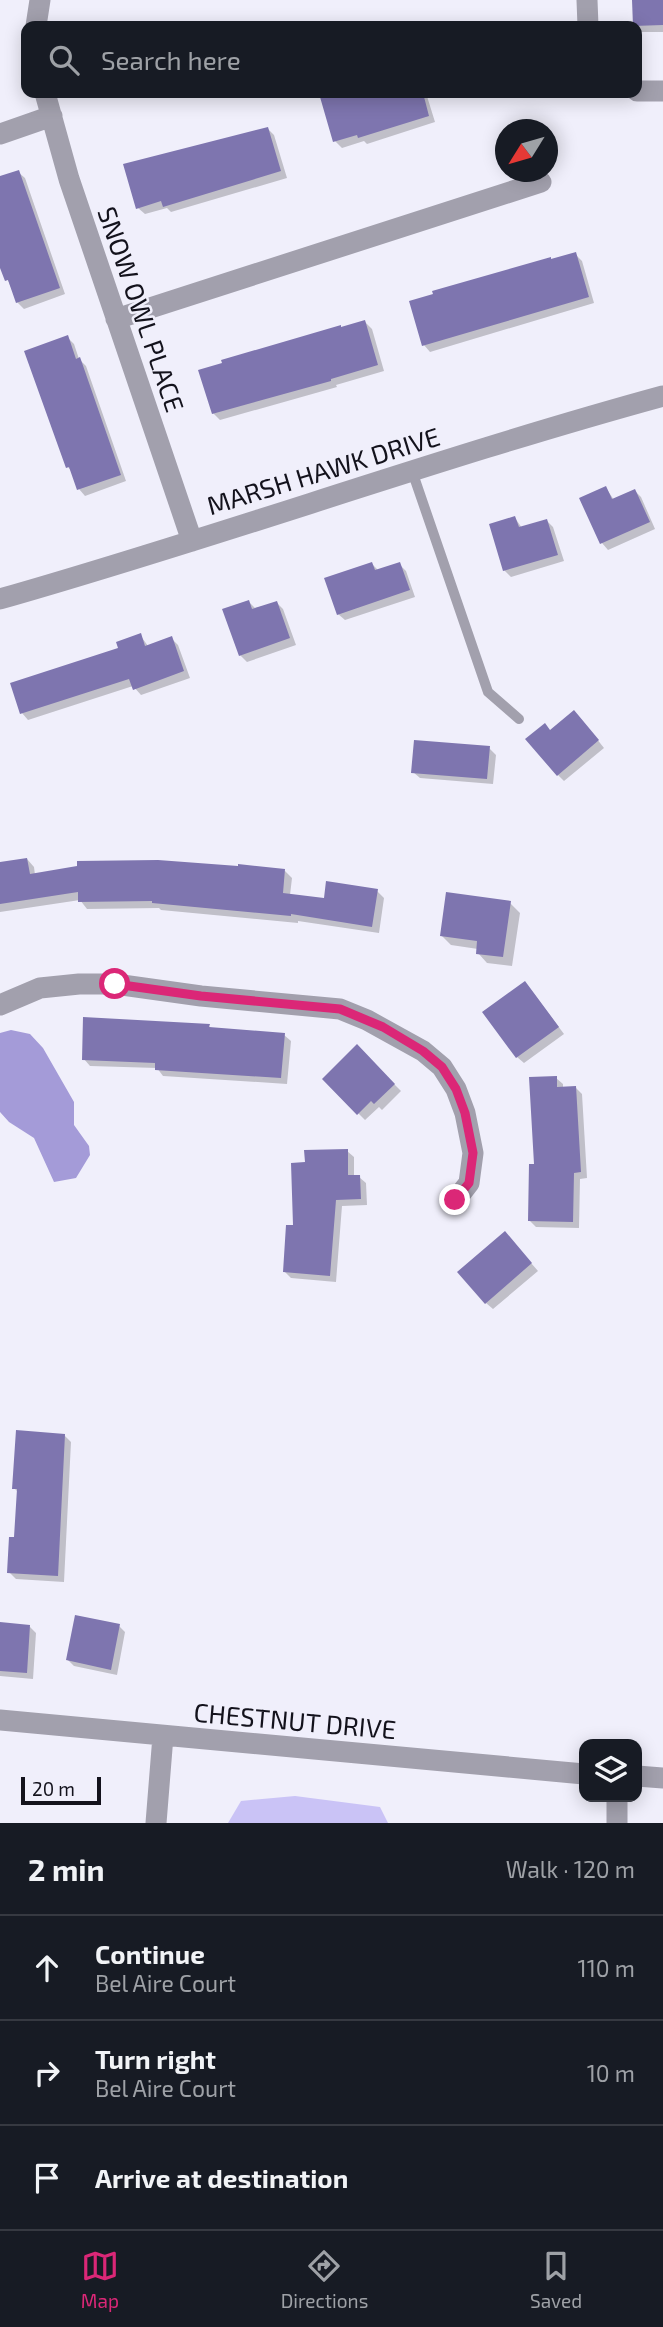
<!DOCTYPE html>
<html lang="en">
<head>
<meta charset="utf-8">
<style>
	:root { --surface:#171b24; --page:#242831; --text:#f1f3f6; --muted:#9ea1a6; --line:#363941; --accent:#db2777 }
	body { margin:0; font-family:"Exo 2",sans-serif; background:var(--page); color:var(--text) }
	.controls { position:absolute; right:21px; bottom:21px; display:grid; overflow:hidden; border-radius:14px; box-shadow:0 4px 18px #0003 }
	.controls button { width:63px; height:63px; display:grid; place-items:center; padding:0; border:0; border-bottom:2px solid var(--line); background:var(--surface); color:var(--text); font:35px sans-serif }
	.compass { position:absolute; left:495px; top:119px; width:63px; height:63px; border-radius:50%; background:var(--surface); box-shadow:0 4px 18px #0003; rotate:233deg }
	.scale { position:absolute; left:21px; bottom:18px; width:80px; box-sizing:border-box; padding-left:7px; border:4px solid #13121c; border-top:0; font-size:19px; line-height:24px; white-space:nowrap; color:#13121c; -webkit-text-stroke:5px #f0effb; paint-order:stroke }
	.stop { position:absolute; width:21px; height:21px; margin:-16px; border:5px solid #db2777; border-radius:50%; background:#fff }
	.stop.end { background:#db2777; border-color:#fff; box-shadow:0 2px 7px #0008 }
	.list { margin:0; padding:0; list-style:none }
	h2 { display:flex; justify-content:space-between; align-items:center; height:91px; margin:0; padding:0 28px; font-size:30px }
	h2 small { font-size:23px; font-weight:400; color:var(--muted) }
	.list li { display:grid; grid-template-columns:46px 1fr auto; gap:21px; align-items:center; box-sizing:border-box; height:105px; padding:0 28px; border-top:2px solid var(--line) }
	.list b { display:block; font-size:26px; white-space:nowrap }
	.list p { margin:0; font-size:23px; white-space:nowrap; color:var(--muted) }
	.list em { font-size:23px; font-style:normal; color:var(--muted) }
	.icon { flex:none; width:38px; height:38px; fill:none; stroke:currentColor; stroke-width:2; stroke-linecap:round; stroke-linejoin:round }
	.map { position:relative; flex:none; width:663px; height:1823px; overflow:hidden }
	.search { position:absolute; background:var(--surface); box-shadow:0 4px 18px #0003; left:21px; right:21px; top:21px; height:77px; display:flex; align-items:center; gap:18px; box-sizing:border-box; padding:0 24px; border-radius:14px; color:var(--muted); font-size:26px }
	.sheet { height:406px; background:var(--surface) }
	nav { display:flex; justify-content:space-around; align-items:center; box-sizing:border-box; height:98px; border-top:2px solid var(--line); background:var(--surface); font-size:19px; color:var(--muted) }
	nav a { display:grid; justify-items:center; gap:4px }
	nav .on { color:var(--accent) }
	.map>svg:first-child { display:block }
</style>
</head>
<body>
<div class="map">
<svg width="663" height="1823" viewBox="0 0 663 1823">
	<rect width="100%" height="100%" fill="#f0effb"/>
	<path fill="#cac3f6" d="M 295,1796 L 380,1807 L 388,1823 L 228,1823 L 241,1801 Z"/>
	<path fill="#a49bd8" d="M 11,1030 L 30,1034 L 43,1048 L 74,1102 L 74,1125 L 89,1146 L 90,1155 L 76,1178 L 54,1182 L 34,1138 L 9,1122 L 0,1112 L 0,1033 Z"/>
	<path fill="#0003" d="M 634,0 L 663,0 L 663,32 L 641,32 L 635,25 Z
		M 341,93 L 426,93 L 435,122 L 367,144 L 364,141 L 342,148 L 335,141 L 322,98 Z
		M 268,129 L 274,135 L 287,178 L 171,212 L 167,208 L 145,214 L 138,208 Z
		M 18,172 L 25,178 L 65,294 L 24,309 L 17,302 L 0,261 L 0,178 Z
		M 575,254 L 582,261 L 594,303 L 430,352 L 424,345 Z
		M 365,322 L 372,329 L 384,371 L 336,385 L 337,387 L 220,420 L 213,413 L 342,329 Z
		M 67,337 L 74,344 L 79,359 L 86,366 L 126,481 L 85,496 L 79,489 L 72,472 L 68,467 Z
		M 606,488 L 614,500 L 635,491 L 641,497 L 655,529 L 608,550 L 602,543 Z
		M 515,518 L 522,528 L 547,521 L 553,527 L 564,561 L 511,577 L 504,570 Z
		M 372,564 L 379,571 L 399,564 L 406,571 L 415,597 L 345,620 L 338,614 Z
		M 249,602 L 255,608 L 277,603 L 283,609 L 296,645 L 247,662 L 240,655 Z
		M 140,635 L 148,646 L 171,638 L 178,645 L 190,678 L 141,695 L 133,686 L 28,720 L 22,713 Z
		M 581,719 L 604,748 L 564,781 L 558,775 L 551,732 Z
		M 489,748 L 496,755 L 493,784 L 420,778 L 413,772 Z
		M 27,859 L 34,867 L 35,875 L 285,871 L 292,878 L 290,895 L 325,900 L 377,891 L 384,898 L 379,933 L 298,921 L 298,923 L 161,910 L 159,908 L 87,909 L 80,900 L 0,912 L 0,864 Z
		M 510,903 L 520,913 L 512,966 L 487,963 L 478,953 L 478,949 L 451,945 L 441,935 Z
		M 531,990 L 564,1034 L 524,1063 L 517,1057 Z
		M 209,1026 L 212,1029 L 284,1035 L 291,1041 L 287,1084 L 163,1076 L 157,1068 L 90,1066 L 84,1059 Z
		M 357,1047 L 401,1091 L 382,1110 L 379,1107 L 365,1120 L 324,1079 Z
		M 556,1078 L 563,1084 L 563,1088 L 576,1088 L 582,1094 L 587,1178 L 580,1179 L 579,1228 L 536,1227 L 530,1221 Z
		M 347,1151 L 354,1157 L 354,1177 L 359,1177 L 366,1183 L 367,1205 L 342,1206 L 336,1282 L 291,1278 L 284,1271 L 307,1164 Z
		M 511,1240 L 538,1271 L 493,1309 L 486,1303 Z
		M 64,1435 L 71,1442 L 64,1582 L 16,1579 L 9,1572 L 16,1539 L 18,1492 L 14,1488 Z
		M 0,1624 L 30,1627 L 36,1633 L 33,1679 L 0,1676 Z
		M 119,1626 L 125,1632 L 117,1675 L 74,1666 L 68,1660 Z"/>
	<path fill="#7e75af" d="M 632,0 L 663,0 L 663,25 L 633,26 Z
		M 335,93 L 423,93 L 429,116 L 358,138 L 357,135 L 333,142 L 320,97 Z
		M 268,127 L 281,171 L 163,207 L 161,201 L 136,209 L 123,164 Z
		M 19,170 L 60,288 L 16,303 L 8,280 L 5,281 L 0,268 L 0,176 Z
		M 576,252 L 589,297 L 422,346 L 409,301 L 433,294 L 432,291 L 551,257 L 551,259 Z
		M 365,320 L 378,365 L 331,379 L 331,381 L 212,414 L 198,370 L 222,363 L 221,360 L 341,325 L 341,327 Z
		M 68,335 L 76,359 L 80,357 L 121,475 L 77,490 L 69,467 L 66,468 L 24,351 Z
		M 606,486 L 612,499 L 635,489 L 650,522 L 600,544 L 579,498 Z
		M 515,516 L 519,527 L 547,519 L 558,555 L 503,571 L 489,524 Z
		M 372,562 L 375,570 L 400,562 L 410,590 L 337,615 L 324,578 Z
		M 249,600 L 252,609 L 277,601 L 290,638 L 239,656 L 222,609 Z
		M 141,633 L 145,646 L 172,636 L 184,671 L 133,690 L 129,679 L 20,714 L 10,683 L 118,648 L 116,642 Z
		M 574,710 L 599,740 L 557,776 L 525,739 L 545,723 L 550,730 Z
		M 414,740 L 490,746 L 487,779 L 411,773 Z
		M 27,858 L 30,874 L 77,866 L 77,861 L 158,860 L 238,866 L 238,864 L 285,869 L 283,893 L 324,898 L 326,881 L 378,889 L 372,927 L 291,914 L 291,916 L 152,903 L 152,901 L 78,902 L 78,892 L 0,904 L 0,862 Z
		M 446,892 L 511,901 L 503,957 L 476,954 L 477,941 L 440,936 Z
		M 525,981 L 559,1027 L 516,1058 L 482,1012 Z
		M 83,1017 L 210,1024 L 209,1027 L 285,1033 L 281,1078 L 155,1070 L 155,1063 L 82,1060 Z
		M 357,1044 L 395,1084 L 374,1104 L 371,1101 L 357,1115 L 322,1079 Z
		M 557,1076 L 557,1087 L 576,1086 L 581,1172 L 574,1173 L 573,1222 L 528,1221 L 529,1164 L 534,1164 L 529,1077 Z
		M 348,1149 L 348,1175 L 360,1175 L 361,1199 L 336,1200 L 330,1276 L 283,1272 L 286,1225 L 293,1225 L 291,1163 L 305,1162 L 304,1150 Z
		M 505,1231 L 532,1263 L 485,1304 L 457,1272 Z
		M 16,1430 L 65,1434 L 58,1576 L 7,1573 L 9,1537 L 14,1537 L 17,1489 L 12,1489 Z
		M 75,1615 L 120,1624 L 111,1670 L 66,1660 Z
		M 0,1622 L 30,1625 L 27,1673 L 0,1671 Z"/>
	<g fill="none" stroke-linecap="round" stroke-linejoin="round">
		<path stroke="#a2a0ad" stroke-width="10" d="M 412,471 L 488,692 L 519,719"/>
		<path stroke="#a2a0ad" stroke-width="21" d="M 587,0 L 588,26
			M 36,26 L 40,0
			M 637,91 L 663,91
			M 45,93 L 69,179 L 192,541
			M 0,134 L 52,116
			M 116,319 L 541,182
			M 0,599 C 222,536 440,457 663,396
			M 0,1005 L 40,988 L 79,984 L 115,984 L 201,996 L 340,1009 L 367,1020 L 423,1051 L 442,1067 L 456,1089 L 465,1113 L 473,1153 L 469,1183 L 455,1201
			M 0,1720 L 584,1774
			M 637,1776 L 663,1778
			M 156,1823 L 163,1736
			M 617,1823 L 617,1797"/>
	</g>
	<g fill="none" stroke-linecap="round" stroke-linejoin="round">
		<path stroke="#db2777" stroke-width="9" d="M 115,984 L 201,996 L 340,1009 L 383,1027 L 423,1051 L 442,1067 L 456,1089 L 465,1113 L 473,1153 L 469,1183 L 455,1200"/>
	</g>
	<g text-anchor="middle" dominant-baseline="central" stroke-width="5" stroke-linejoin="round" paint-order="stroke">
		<g font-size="26" fill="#13121c" stroke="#f0effb">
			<text transform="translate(142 309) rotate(71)">SNOW OWL PLACE</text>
			<text transform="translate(323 470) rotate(-17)">MARSH HAWK DRIVE</text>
			<text transform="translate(295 1720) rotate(5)">CHESTNUT DRIVE</text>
		</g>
	</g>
</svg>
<div class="controls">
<button><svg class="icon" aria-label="layers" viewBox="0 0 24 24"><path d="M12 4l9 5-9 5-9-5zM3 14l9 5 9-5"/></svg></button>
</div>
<svg class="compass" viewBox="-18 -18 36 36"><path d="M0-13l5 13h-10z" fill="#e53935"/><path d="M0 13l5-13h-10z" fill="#9ea1a6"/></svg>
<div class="scale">20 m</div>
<div class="stop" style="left:115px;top:984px"></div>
<div class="stop end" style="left:455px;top:1200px"></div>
<div class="search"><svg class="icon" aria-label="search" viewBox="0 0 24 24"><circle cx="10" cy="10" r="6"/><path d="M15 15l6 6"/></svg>Search here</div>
</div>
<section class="sheet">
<h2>2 min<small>Walk · 120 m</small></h2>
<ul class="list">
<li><svg class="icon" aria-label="ahead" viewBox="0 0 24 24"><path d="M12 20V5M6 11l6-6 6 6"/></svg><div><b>Continue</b><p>Bel Aire Court</p></div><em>110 m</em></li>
<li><svg class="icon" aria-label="right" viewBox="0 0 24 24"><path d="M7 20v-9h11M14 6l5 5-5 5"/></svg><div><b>Turn right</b><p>Bel Aire Court</p></div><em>10 m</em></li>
<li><svg class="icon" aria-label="arrive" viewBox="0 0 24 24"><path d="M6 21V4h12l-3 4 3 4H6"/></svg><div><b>Arrive at destination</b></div></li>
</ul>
</section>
<nav>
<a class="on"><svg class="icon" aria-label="map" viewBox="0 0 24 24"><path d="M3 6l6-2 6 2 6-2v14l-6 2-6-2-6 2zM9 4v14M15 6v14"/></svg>Map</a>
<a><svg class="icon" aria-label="directions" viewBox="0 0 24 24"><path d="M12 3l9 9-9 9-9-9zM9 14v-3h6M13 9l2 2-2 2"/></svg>Directions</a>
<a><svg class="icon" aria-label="saved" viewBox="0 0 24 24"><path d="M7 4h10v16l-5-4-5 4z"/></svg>Saved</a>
</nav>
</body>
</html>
